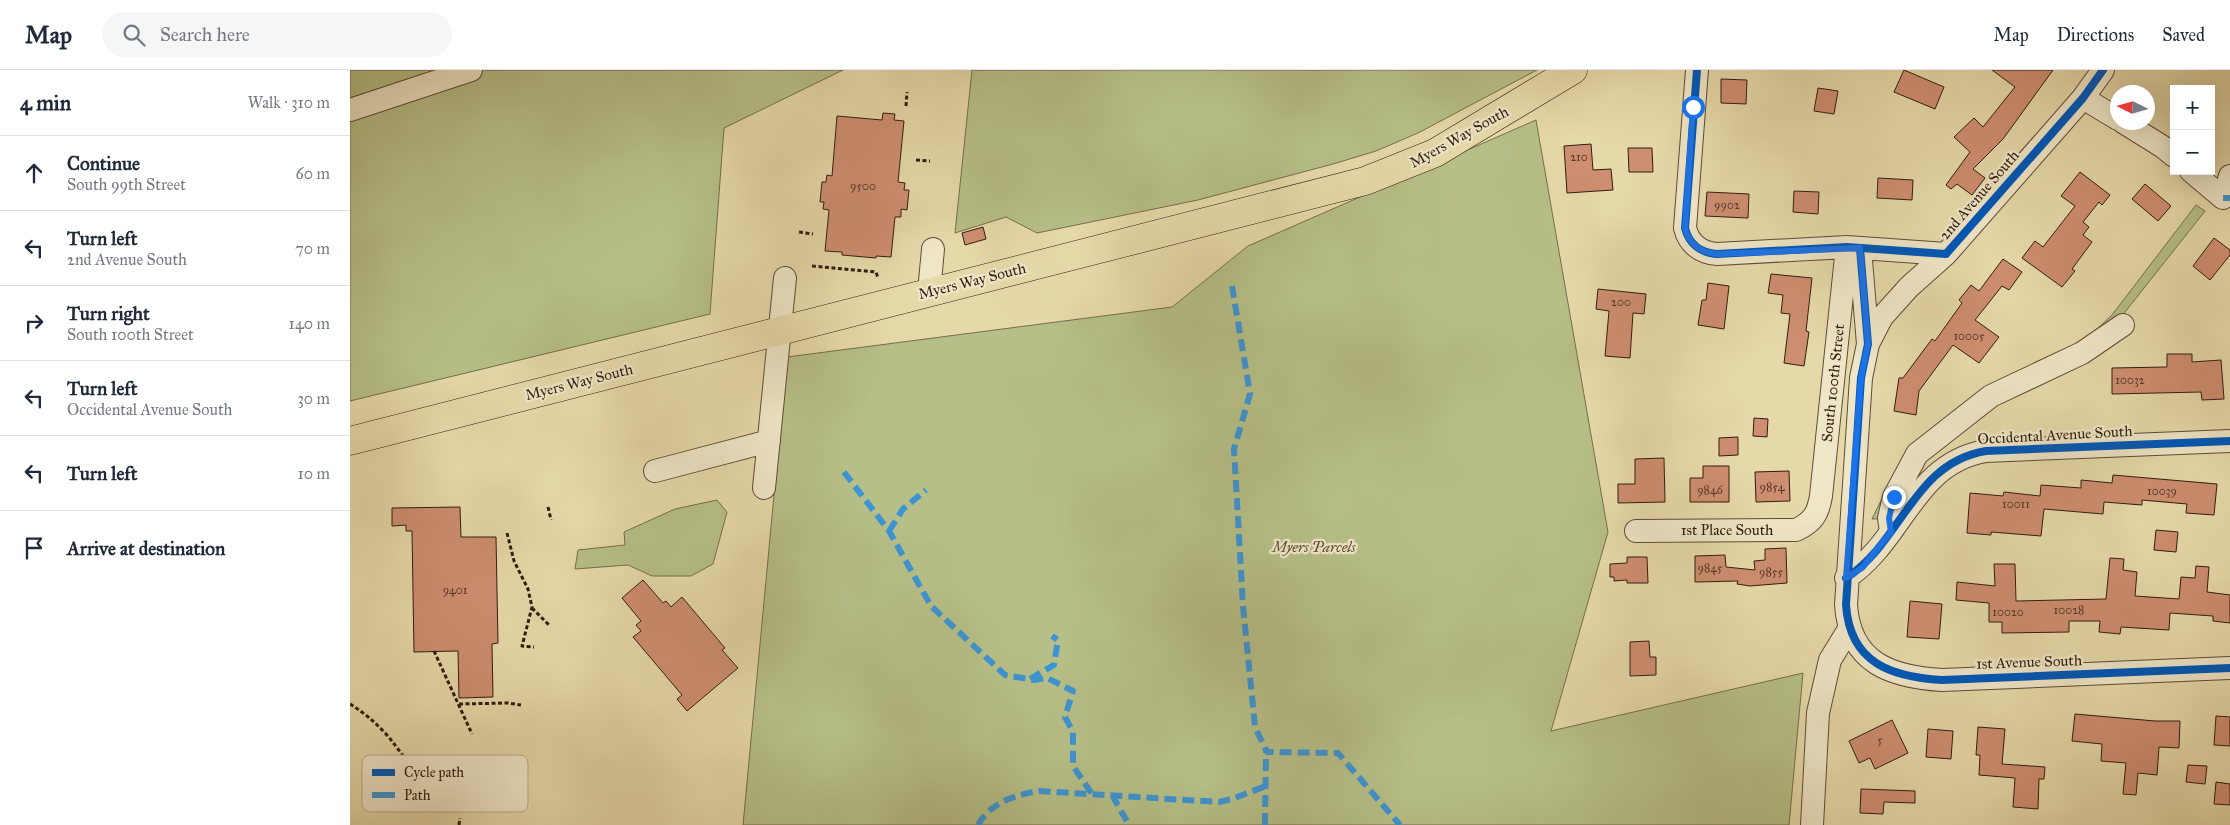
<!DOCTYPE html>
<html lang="en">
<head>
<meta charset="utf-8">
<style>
	:root { --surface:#fff; --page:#f6f6f7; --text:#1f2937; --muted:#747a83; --line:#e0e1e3 }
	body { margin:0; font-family:"IM FELL Great Primer",serif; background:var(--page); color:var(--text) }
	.controls { position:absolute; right:15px; top:15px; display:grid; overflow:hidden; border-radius:0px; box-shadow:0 5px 20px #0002 }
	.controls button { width:45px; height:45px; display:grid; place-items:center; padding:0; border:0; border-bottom:1px solid var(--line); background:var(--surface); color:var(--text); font:25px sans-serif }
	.compass { position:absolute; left:1760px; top:15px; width:45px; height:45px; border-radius:50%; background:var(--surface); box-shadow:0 5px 20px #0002; rotate:275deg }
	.stop { position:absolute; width:15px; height:15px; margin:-11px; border:4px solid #1a73e8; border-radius:50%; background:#fff }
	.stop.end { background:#1a73e8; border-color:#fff; box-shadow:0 1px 5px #0008 }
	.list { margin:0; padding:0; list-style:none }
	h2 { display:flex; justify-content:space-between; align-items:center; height:65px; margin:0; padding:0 20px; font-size:21px }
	h2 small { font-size:16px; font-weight:400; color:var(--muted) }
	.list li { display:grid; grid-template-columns:32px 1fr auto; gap:15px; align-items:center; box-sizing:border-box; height:75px; padding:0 20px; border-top:1px solid var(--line) }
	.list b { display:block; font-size:19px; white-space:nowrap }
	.list p { margin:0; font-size:16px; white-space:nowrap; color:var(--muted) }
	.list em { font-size:16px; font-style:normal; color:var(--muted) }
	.icon { flex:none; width:28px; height:28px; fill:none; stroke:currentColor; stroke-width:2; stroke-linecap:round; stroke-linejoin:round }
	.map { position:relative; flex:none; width:1880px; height:755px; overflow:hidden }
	header { display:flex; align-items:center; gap:30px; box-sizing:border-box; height:70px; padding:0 25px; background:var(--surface); border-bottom:1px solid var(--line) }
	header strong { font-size:24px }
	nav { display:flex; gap:28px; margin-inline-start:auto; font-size:18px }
	.search { width:350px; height:45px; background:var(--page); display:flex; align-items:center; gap:12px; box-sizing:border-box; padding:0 18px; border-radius:28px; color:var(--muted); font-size:19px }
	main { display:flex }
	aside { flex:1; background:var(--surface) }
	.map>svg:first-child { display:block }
</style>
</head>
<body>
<header>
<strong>Map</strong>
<div class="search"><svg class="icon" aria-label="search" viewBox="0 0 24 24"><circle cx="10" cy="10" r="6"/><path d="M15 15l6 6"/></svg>Search here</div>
<nav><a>Map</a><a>Directions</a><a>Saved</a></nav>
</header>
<main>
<aside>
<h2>4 min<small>Walk · 310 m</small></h2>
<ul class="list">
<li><svg class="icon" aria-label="ahead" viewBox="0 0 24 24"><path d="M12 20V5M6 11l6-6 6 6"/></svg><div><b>Continue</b><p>South 99th Street</p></div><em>60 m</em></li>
<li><svg class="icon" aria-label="left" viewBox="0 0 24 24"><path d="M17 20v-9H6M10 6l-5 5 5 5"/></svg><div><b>Turn left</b><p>2nd Avenue South</p></div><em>70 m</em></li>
<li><svg class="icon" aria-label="right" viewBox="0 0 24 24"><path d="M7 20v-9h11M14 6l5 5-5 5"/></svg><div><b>Turn right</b><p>South 100th Street</p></div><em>140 m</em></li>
<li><svg class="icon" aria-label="left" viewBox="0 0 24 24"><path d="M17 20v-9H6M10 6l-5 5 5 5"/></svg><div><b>Turn left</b><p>Occidental Avenue South</p></div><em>30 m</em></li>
<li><svg class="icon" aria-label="left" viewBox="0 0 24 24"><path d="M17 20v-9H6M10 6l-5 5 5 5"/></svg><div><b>Turn left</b></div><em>10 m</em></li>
<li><svg class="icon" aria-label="arrive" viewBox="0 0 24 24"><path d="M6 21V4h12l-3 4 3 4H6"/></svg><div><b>Arrive at destination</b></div></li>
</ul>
</aside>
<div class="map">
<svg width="1880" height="755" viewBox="0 0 1880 755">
	<rect width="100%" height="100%" fill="#e6d9a9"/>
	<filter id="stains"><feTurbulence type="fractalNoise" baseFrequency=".004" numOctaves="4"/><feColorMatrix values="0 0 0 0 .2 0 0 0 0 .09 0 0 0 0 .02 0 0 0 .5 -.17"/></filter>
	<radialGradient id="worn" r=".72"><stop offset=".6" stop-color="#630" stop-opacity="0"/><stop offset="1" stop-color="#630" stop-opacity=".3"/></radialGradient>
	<path fill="#b6bf87" stroke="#746e4b" d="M 0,0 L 493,0 L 374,58 L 360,244 L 0,331 Z
		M 622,0 L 1187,0 L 1068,63 L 1026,81 L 983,94 L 848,130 L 687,163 L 656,147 L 605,163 Z
		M 1186,50 L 1258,462 L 1201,661 L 1453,603 L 1439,755 L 393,755 L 437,287 L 822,237 L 898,176 Z
		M 1846,135 L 1855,141 L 1764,256 L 1768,264 L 1735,291 L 1638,338 L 1574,389 L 1543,448 L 1522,449 L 1543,406 L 1563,377 L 1648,312 L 1729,276 L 1762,245 Z
		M 367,430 L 377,442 L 363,494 L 341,506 L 302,506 L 278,495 L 225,499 L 228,480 L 275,475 L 274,462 L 325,439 Z"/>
	<path fill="#ce8e71" stroke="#311c0f" d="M 1554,0 L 1594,17 L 1585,39 L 1544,22 Z
		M 1642,0 L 1703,0 L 1653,69 L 1623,99 L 1635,108 L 1622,125 L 1607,114 L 1601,119 L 1596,115 L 1620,82 L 1604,67 L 1624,48 L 1633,57 L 1665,17 Z
		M 1371,9 L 1397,10 L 1396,34 L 1371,33 Z
		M 1468,18 L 1488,21 L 1484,44 L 1464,41 Z
		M 533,43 L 545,44 L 544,50 L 554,51 L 548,112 L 555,113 L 554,120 L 559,120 L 557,140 L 551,139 L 551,147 L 545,147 L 541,187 L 526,186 L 526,188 L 492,185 L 492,182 L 475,181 L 479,140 L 473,139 L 474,132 L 470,132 L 472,112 L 476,112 L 477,105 L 482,106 L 487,46 L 532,50 Z
		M 1241,74 L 1243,100 L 1261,99 L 1263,120 L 1217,123 L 1214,76 Z
		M 1278,78 L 1302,78 L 1303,102 L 1279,102 Z
		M 1730,102 L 1760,125 L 1752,135 L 1749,132 L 1733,152 L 1739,157 L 1733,165 L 1742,172 L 1722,199 L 1725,201 L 1712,217 L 1672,188 L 1685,171 L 1693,177 L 1725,136 L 1711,126 Z
		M 1528,108 L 1563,110 L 1562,130 L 1527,128 Z
		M 1795,114 L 1821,136 L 1808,151 L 1782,129 Z
		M 1444,121 L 1469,122 L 1468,144 L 1443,142 Z
		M 1357,122 L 1399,124 L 1398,148 L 1355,146 Z
		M 633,157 L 636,169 L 615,175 L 612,163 Z
		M 1864,168 L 1880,180 L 1880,185 L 1860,210 L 1843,196 Z
		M 1653,189 L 1672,202 L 1659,220 L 1652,216 L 1625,250 L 1649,267 L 1629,293 L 1603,275 L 1569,321 L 1566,345 L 1544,341 L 1549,308 L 1553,308 L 1582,269 L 1585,271 L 1612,233 L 1609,230 L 1621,215 L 1629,221 Z
		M 1421,204 L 1462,208 L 1456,261 L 1459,262 L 1454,296 L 1434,293 L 1440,244 L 1431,243 L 1433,225 L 1418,223 Z
		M 1358,213 L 1379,216 L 1374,259 L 1348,255 L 1352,230 L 1356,230 Z
		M 1248,219 L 1296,224 L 1294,244 L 1283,243 L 1280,288 L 1255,286 L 1259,241 L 1246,239 Z
		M 1817,284 L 1842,284 L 1842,292 L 1871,290 L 1874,329 L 1852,330 L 1851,322 L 1762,324 L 1762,298 L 1817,297 Z
		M 1404,348 L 1418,349 L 1417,367 L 1403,366 Z
		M 1388,367 L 1388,385 L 1369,386 L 1369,368 Z
		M 1314,388 L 1315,432 L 1268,433 L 1268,414 L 1285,414 L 1285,389 Z
		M 1353,396 L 1379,396 L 1379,432 L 1340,432 L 1340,408 L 1353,408 Z
		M 1439,401 L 1440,431 L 1406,432 L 1405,402 Z
		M 1763,405 L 1867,414 L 1864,445 L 1836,443 L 1837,434 L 1792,430 L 1792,435 L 1754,432 L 1753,444 L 1694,439 L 1691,466 L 1641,462 L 1641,465 L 1617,463 L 1620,423 L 1653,426 L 1654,422 L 1690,426 L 1691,415 L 1731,418 L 1731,410 L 1762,413 Z
		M 110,437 L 111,467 L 146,467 L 148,573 L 142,574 L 143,627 L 109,628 L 108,581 L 64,582 L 62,461 L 56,461 L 56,455 L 42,456 L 42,438 Z
		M 1806,460 L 1828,462 L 1826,482 L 1804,480 Z
		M 1436,478 L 1437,513 L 1400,516 L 1387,514 L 1388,511 L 1345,512 L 1345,486 L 1375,485 L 1376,497 L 1405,500 L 1404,491 L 1415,490 L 1415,479 Z
		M 1277,487 L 1297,487 L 1298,513 L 1277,513 L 1277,510 L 1264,511 L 1264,507 L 1260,507 L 1260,494 L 1277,493 Z
		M 1760,488 L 1774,489 L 1773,500 L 1787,502 L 1785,526 L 1829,529 L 1831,507 L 1845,508 L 1846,496 L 1859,497 L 1857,522 L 1880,525 L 1880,553 L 1863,551 L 1863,546 L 1820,543 L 1819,560 L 1771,557 L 1770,564 L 1749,562 L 1750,551 L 1719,551 L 1719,562 L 1652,563 L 1652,552 L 1639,552 L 1639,533 L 1606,530 L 1607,512 L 1645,516 L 1644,494 L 1665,494 L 1666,531 L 1756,529 Z
		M 293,510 L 313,533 L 316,531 L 321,537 L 332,527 L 375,578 L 372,580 L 388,598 L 337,641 L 327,629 L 332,625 L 283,567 L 291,561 L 286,555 L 291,551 L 272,528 Z
		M 1560,531 L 1592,534 L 1589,569 L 1557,567 Z
		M 1299,571 L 1300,587 L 1306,587 L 1306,605 L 1280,606 L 1280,572 Z
		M 1725,644 L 1805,651 L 1830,651 L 1829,678 L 1809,677 L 1807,705 L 1788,703 L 1786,725 L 1773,724 L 1776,693 L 1751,691 L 1752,674 L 1722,671 Z
		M 1866,646 L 1880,647 L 1880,676 L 1864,675 Z
		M 1542,650 L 1558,683 L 1525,699 L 1520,688 L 1509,693 L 1499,671 Z
		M 1628,657 L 1655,659 L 1652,694 L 1695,697 L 1694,709 L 1689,709 L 1688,739 L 1663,737 L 1665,708 L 1629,705 L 1630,685 L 1626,685 Z
		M 1578,659 L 1603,661 L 1601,689 L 1576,687 Z
		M 1838,695 L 1857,696 L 1855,714 L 1836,712 Z
		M 1866,712 L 1880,714 L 1880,735 L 1864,734 Z
		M 1511,719 L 1565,721 L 1565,733 L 1534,732 L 1533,744 L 1510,743 Z"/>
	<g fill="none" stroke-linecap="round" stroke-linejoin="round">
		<g stroke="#5e4b36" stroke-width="24">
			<path id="minor" d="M 1347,0 L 1335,158 C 1339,174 1351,183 1367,184 L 1497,177 L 1596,184 L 1733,28 L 1753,0
				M 1733,28 L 1768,49
				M 0,40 L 121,0
				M 1773,52 L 1813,77 L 1824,86
				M 1841,101 L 1873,128 L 1880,106
				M 1510,178 L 1518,274 L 1511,308 L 1496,535 C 1500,593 1541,607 1592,610 L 1880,598
				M 579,222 L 583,179
				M 1518,274 L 1532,247 L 1559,217 L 1596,184
				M 305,401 L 419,371
				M 414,418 L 435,208
				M 1286,461 L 1446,460 C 1463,452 1468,444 1471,426 L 1497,177
				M 1541,462 L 1539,448 L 1544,427 L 1567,384 L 1641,326 L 1732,283 L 1773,255
				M 1496,508 C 1553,471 1563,393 1636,381 L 1880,371
				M 1462,755 L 1468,643 L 1480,590 L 1499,559"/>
		</g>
		<g stroke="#311c0f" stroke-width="29">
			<path id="major" d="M 0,371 L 1015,111 L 1085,83 L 1223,0"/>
		</g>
		<path stroke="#311c0f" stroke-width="3" stroke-dasharray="4 2.5" stroke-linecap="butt" d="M 556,36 L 557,22
			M 566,90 L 580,91
			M 449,162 L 463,164
			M 462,196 L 526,202 L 528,208
			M 198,437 L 201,450
			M 157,463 L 164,491 L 178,519 L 182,537 L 172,576 L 184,577
			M 182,538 L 200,556
			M 84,581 L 122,664
			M 0,634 C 13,642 25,652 36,664 C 62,694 63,714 110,700
			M 109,634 L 158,633 L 171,635
			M 109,755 L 110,748"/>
		<use href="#minor" stroke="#efe6c7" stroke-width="22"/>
		<use href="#major" stroke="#e6d9a9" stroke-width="28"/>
		<path stroke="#3d94d2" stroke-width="6" stroke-dasharray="12 6" stroke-linecap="butt" d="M 1873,128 L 1880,128
			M 882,216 L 900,324 L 884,379 L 893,536 L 905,657 L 917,682 L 988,683 L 1050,755
			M 494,402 L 539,461 L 581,536 L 655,605 L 684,610 L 697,608 L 723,621 L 715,647 L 723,662 L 723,696 L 742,724
			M 539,461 L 553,439 L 576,420
			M 680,609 L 704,595 L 708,570 L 702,566
			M 762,725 L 779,755
			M 628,755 C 641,732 665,725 689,721 L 869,732 L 882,729 L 916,716
			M 915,755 L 916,681"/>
		<g stroke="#efe6c7" stroke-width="11">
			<path id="cycleway" d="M 1347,0 L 1335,158 C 1339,174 1351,183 1367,184 L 1497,177 L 1596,184 L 1733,28 L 1753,0
				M 1510,178 L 1518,274 L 1511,308 L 1496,535 C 1500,593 1541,607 1592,610 L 1880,598
				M 1496,508 C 1553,471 1563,393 1636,381 L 1880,371"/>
		</g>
		<use href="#cycleway" stroke="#0057b8" stroke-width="8"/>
	</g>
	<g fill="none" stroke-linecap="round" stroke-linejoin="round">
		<path stroke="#1a73e8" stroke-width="6" d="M 1343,37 L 1335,158 C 1339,174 1351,183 1368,184 L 1510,178 L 1518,274 L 1511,308 L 1496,508 L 1512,498 L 1541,462 L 1539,448 L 1544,427"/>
	</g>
	<g text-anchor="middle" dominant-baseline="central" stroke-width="4.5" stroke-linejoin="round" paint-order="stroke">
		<g font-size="12" fill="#583828">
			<text x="1229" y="87">210</text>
			<text x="513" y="116">9500</text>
			<text x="1377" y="135">9902</text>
			<text x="1271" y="232">200</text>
			<text x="1619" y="266">10005</text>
			<text x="1780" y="310">10032</text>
			<text x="1422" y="417">9854</text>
			<text x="1360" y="420">9846</text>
			<text x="1812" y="421">10039</text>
			<text x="1666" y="434">10011</text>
			<text x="1360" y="498">9845</text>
			<text x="1421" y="502">9855</text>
			<text x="105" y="520">9401</text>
			<text x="1719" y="540">10028</text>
			<text x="1658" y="542">10020</text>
			<text x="1530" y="670">5</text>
		</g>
		<g font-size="15" fill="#311c0f" stroke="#efe6c7">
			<text transform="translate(1109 67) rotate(-29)">Myers Way South</text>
			<text transform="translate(1629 125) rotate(-49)">2nd Avenue South</text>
			<text transform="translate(622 211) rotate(-14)">Myers Way South</text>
			<text transform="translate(229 312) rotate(-14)">Myers Way South</text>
			<text transform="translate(1483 313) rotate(-84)">South 100th Street</text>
			<text transform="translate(1705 365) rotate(-3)">Occidental Avenue South</text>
			<text x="1377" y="460">1st Place South</text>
			<text transform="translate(1679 592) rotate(-2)">1st Avenue South</text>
		</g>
		<g font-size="15" font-style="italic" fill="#594d33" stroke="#efe6c7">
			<text x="964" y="477">Myers Parcels</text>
		</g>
	</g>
	<rect x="12" y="685" width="166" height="57" rx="8" fill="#efe6c7" stroke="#b6a990" stroke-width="1"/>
	<rect x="22" y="699" width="23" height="7" fill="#0057b8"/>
	<rect x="22" y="722" width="23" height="6" fill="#3d94d2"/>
	<g font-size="14" fill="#311c0f">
		<text x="54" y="707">Cycle path</text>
		<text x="54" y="730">Path</text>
	</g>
	<rect width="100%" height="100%" filter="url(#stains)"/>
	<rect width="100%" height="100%" fill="url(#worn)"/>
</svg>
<div class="controls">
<button>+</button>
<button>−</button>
</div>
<svg class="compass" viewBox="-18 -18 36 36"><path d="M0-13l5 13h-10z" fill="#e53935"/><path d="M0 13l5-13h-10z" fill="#747a83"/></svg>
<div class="stop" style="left:1343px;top:37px"></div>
<div class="stop end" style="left:1544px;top:427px"></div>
</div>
</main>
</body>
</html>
